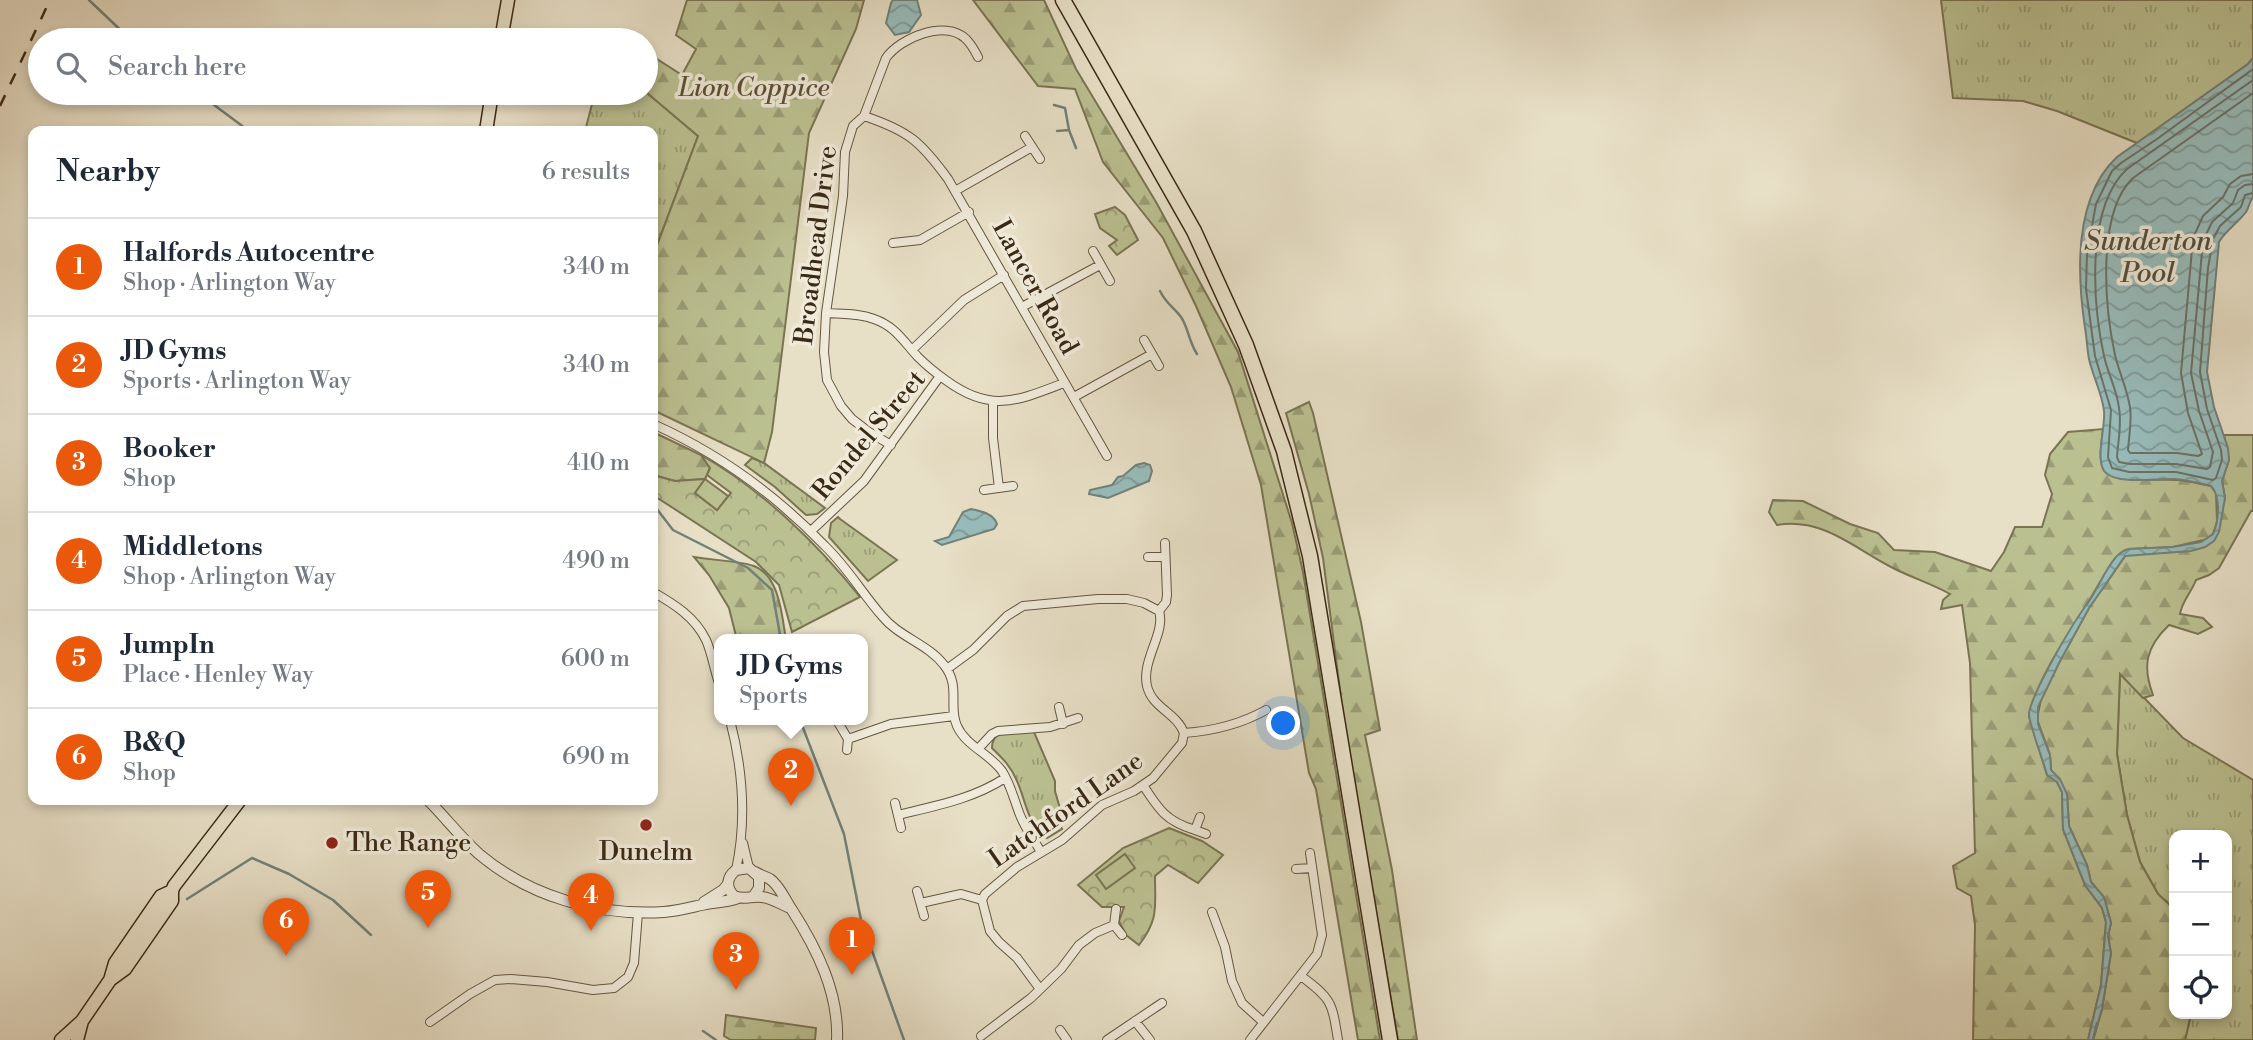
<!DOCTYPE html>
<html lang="en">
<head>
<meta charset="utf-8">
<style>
	:root { --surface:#fff; --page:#f6f6f7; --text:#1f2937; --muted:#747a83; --line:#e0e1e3; --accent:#ea580c }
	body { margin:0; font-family:"Libre Bodoni",serif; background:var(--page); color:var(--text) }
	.controls { position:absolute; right:21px; bottom:21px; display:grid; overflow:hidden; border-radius:14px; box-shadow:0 4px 10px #0003 }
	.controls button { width:63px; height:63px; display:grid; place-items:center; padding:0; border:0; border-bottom:2px solid var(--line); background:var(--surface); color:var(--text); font:35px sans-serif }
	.you { position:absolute; left:1284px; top:724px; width:24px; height:24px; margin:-18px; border:5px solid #fff; border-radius:50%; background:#1a73e8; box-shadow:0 0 0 10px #1a73e833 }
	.badge { display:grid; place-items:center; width:46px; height:46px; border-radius:50%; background:var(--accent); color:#fff; font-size:23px; font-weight:700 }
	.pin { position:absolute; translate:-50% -58px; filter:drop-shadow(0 2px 4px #0008) }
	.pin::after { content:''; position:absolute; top:37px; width:24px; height:21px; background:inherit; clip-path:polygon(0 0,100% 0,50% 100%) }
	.popup { position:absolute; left:714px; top:634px; width:154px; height:91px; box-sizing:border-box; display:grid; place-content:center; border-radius:14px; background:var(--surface); filter:drop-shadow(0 2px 5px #0005); font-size:23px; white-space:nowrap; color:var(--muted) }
	.popup b { font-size:26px; color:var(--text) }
	.popup::after { content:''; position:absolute; left:50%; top:100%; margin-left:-14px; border:14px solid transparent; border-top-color:var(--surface) }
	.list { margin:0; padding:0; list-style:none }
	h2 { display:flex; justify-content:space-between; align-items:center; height:91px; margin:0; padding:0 28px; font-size:30px }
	h2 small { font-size:23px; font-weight:400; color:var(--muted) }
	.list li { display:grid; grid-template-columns:46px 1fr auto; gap:21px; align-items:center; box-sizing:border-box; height:98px; padding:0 28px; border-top:2px solid var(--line) }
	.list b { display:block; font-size:26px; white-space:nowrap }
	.list p { margin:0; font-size:23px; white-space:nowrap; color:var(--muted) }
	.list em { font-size:23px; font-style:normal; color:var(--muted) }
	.icon { flex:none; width:38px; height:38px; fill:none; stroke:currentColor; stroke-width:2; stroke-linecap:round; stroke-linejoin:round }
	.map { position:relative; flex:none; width:2253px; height:1040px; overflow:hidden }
	.search { position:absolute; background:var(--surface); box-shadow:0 4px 10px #0003; left:28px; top:28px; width:630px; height:77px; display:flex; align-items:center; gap:18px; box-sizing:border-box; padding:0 24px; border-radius:38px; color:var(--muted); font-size:26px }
	.panel { position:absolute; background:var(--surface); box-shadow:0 4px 10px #0003; left:28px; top:126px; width:630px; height:679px; border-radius:14px }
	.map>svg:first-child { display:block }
</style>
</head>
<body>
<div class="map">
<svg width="2253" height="1040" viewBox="0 0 2253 1040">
	<defs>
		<pattern id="grass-tufts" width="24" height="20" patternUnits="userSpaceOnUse" patternTransform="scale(1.75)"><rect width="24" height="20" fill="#bbc091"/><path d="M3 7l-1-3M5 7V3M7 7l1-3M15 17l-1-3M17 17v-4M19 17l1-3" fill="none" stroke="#999c75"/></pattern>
		<pattern id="forest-firs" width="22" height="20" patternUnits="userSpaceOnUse" patternTransform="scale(1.75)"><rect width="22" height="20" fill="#bbc091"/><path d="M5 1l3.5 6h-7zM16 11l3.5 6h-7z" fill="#999c75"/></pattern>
		<pattern id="park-crowns" width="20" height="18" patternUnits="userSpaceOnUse" patternTransform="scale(1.75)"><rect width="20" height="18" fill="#bbc091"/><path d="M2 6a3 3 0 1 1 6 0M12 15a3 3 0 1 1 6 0" fill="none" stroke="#999c75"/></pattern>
		<pattern id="water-waves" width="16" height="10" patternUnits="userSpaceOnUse" patternTransform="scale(1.75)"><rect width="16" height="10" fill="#98bcbb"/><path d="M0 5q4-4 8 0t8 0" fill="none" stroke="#7d9997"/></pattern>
	</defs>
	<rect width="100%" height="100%" fill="#e7dfc6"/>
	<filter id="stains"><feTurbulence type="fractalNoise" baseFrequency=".00286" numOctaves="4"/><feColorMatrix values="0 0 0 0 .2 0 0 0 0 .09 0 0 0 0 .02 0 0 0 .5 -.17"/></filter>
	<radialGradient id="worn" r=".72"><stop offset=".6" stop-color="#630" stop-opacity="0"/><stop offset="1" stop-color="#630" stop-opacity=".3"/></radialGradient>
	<path fill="url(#grass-tufts)" stroke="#7a7452" stroke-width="2" d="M 1941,0 L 2253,0 L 2253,58 L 2248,64 L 2137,143 L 2057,111 L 2023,101 L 1953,98 Z
		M 646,92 L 698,136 L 653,256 L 653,131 L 585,131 L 595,93 Z
		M 752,458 L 764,463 L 825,508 L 817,514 L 806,515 L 775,487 L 745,465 Z
		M 838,517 L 840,519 L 897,560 L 868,581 L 829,537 L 831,523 Z
		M 2120,673 L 2183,738 L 2253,780 L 2253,1040 L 2185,1040 L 2191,1014 L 2227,1014 L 2227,835 L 2174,835 L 2174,909 L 2158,894 L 2140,862 L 2127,815 L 2117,754 Z
		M 1003,732 L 1034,732 L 1055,781 L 1055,791 L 1061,812 L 1057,816 L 1062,829 L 1047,838 C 1028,829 1025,796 1016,779 C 1011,766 1001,757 992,748 C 992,739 996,736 1003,732 Z"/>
	<path fill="url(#forest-firs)" stroke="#7a7452" stroke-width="2" d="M 687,0 L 864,0 L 856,29 L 809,133 L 772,432 L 764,463 L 653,410 L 653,256 L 698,136 L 646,92 L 646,52 L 682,75 L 696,49 L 676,35 Z
		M 973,0 L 1044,0 L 1076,69 L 1156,202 L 1238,352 L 1292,523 L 1303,572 L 1380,1040 L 1358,1040 L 1316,789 L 1309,773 L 1261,485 L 1231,387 L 1196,306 L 1163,238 L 1103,162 L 1075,89 L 1038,86 Z
		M 1309,402 L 1313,413 L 1361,622 L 1380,730 L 1365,735 L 1392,870 L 1417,1040 L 1398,1040 L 1345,729 L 1323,558 L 1309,494 L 1286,413 Z
		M 2103,429 C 2102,441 2098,457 2103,468 C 2110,485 2162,478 2178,480 C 2189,481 2200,484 2211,486 L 2216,493 L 2217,522 L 2213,534 L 2208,539 L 2173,547 L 2129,549 C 2124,550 2120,553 2116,558 C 2106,570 2098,586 2090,599 C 2070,632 2037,678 2029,716 L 2047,775 L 2057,782 L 2062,792 L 2063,829 L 2085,885 L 2102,908 L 2106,922 L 2101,985 L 2088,1040 L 1973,1040 L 1975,925 L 1971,896 L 1957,888 L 1953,866 L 1975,853 L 1970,663 L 1962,605 L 1941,609 L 1943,600 L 1950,594 C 1932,584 1913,578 1895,569 C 1856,550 1824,517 1777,525 L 1769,512 L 1773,500 L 1803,501 L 1850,524 L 1878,533 L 1894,550 L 1935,552 L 1991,571 L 2004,552 L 2015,527 L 2042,527 L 2052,494 L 2045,475 L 2050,454 L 2068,432 Z
		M 653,432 L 701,455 L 710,468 L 705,479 L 675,481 L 653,475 Z
		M 2224,435 L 2253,435 L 2253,511 L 2251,511 L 2219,568 L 2209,575 L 2196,580 C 2191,593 2182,601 2180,614 L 2203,618 L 2212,627 L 2198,634 L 2169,625 C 2146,647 2142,666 2153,695 L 2143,698 L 2120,674 L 2117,754 L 2127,815 L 2140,862 L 2158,894 L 2174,909 L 2174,1014 L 2191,1014 L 2185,1040 L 2093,1040 L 2102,1009 L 2111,953 L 2108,936 L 2111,923 L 2104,898 L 2091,882 L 2087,865 L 2069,826 L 2067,794 L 2051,771 L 2050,755 L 2037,719 L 2041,699 L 2059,663 L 2089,608 L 2126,555 L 2154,553 L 2214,540 L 2225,498 L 2222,481 L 2229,460 Z
		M 694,557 C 710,560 740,561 754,566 C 780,576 782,617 786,640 L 737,640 L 729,608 L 709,575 Z
		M 726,1015 L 816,1028 L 815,1040 L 731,1040 L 724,1036 Z"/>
	<path fill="url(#park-crowns)" stroke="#7a7452" stroke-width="2" d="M 1115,207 L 1125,215 L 1138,240 L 1117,255 L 1109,246 L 1117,240 L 1100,228 L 1095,214 Z
		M 701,455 C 761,489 817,543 860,597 L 792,632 L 779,585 L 756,562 L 653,495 L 653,475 L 675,481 L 705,479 L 695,493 L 717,510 L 731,493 L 707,475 L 710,468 Z
		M 1169,828 L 1202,841 L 1223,855 L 1198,883 L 1168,865 L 1155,876 C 1155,907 1159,919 1139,945 L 1126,935 L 1119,921 L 1124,907 L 1102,907 L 1078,885 L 1123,848 Z"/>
	<path fill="#bbc091" stroke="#7a7452" stroke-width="2" d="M 705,479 L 728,496 L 717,510 L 695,493 Z
		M 1125,854 L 1135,868 L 1106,889 L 1096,875 Z"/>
	<path fill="url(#water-waves)" stroke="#728178" stroke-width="2" d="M 893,0 L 917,0 L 921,15 L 909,32 L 895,35 L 886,23 L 891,3 Z
		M 2253,58 L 2253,197 C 2249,202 2249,208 2246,212 C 2237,224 2226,230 2219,242 L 2207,372 L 2214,407 L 2228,448 L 2229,460 L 2222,481 L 2225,498 L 2219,532 L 2214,541 L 2205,547 L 2191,551 L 2125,556 L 2089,608 L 2059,663 L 2038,707 L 2038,724 L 2050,755 L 2051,770 L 2060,779 L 2067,794 L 2069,826 L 2087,865 L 2091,882 L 2104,897 L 2111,923 L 2108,936 L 2111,953 L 2102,1009 L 2093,1040 L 2088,1040 L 2101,985 L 2106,922 L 2102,908 L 2085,885 L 2063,829 L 2062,792 L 2057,782 L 2047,775 C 2044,762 2028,722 2029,713 C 2033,691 2073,622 2088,603 C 2098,589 2104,571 2116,557 C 2120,553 2124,550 2129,549 L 2173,547 L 2201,542 L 2213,534 C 2219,521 2221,496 2211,486 C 2199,483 2186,480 2174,479 C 2156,478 2120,485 2106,473 C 2094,463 2106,425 2104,411 C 2102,393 2093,377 2089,359 C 2087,349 2087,338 2085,328 C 2077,274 2073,198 2117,157 L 2248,64 Z
		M 1144,463 L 1150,465 L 1152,471 L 1149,481 L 1108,498 L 1089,494 L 1090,490 L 1112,485 L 1118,477 L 1123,476 L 1136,465 Z
		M 971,509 C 981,511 994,514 997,524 L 994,529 L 942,545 L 935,541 L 949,537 L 963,512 Z"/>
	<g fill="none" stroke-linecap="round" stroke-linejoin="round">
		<path stroke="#697267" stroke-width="2" d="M 2253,69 L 2157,139 L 2121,163 L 2112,171 L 2096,204 L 2087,253 L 2086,289 L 2095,356 L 2111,410 L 2108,457 L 2112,468 L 2129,472 L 2176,472 L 2213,480 L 2216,478 L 2222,460 L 2221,450 L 2207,409 L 2200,372 L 2208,268 L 2213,239 L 2220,226 L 2241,207 L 2245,195 L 2253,193
			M 2253,80 L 2127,169 C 2085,208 2093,305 2104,356 C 2108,374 2117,390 2119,408 C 2122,424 2118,441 2117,457 L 2119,462 L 2130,464 L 2176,464 L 2207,469 L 2210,467 L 2213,452 L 2199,411 L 2191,373 L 2203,241 L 2212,222 L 2233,203 L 2238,190 L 2245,185 L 2253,184
			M 2253,93 L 2133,178 C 2096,213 2105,309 2115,355 C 2119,372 2127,389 2130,407 C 2132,420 2129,436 2128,450 L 2130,453 L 2177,453 L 2198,456 L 2202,454 L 2188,413 L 2181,373 L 2193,238 L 2203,216 L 2223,197 L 2230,184 L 2241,176 L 2253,174"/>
		<path stroke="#728178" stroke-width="2.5" d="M 89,0 L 131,40
			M 198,93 L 249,131
			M 1054,105 L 1065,108 L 1069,130 L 1076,148
			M 1057,131 L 1069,130
			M 1160,291 C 1167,305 1174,307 1181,317 C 1188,327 1189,342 1197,354
			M 653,504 L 673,530 L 748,568 L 772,590 L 781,640
			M 800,720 L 844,834 L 861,920 L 904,1040
			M 187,899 L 252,858 L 289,874 L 333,900 L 371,935
			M 703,1031 L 716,1040
			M 2093,1040 L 2097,1023"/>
		<g stroke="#655640" stroke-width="10">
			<path id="minor" d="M 864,116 C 909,131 921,142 948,179 L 1107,456
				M 1025,136 L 1040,159
				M 955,191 L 1032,147
				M 893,243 L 920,240 L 969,212
				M 1093,251 L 1110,281
				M 1022,307 L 1100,265
				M 826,313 C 842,314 859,313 874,319 C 895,326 904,342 918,357 C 927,366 937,374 947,381 C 991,413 1017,401 1064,383
				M 1144,340 L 1159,366
				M 912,350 L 964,300 L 1004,275
				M 1074,397 L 1152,354
				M 993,402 L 993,438 L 999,488
				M 653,424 C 718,453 776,495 825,546 C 847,567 862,593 882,616 C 899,637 928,644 944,665 C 961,686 948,706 957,726 C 966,746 990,754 1002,771 C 1011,785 1014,800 1020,815 C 1025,828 1034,840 1041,852
				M 891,445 L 869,432 L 852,419 L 841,406 L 827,380 L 824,352 L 826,313 L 843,196 L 845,152 L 853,126 L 864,116 L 886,58 C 900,38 945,19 966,39 C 971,44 975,51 978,57
				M 984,490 L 1013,486
				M 811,531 L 864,481 L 940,376
				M 1148,557 L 1165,557
				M 653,592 C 674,604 695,617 706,640 C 712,653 714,669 719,683
				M 1159,611 L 1166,602 L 1167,595 L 1165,543
				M 947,669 L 973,650 L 1007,616 L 1023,606 L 1098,599 L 1127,599 L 1144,603 L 1159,611 C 1166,633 1141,660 1147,686 C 1152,708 1177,713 1184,733
				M 1059,707 L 1063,724
				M 730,720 C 743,770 747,819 736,870
				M 839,724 L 848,739 L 847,750
				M 848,739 L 891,724 L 954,716
				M 978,749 L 992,734 L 998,731 L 1050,727 L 1078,718
				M 1143,785 C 1159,810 1166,821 1195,830
				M 895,803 L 901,828
				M 898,815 C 935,806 973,799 1005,778
				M 1200,817 L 1195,830 L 1206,834
				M 743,843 L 749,868
				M 1296,869 L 1312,868
				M 917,891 L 924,916
				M 921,903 L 961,894 L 982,900
				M 1116,909 L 1114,925 L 1122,935
				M 1212,912 L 1225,947 L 1232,981 L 1242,1003 L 1263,1022
				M 1301,976 C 1332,999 1332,1002 1338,1040
				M 1040,989 L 1017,958 L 999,942 L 990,931 L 982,900 L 985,894 L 1017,867 L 1062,840 L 1102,805 L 1134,791 L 1153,778 L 1182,743 L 1184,733 C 1213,731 1241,724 1266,710
				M 1135,1021 L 1150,1040
				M 430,1022 L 470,994 L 495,980 L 511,979 L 547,982 L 593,990 L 614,988 L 628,977 L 634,963 L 638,913
				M 1060,1030 L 1067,1040
				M 981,1036 L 1031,998 L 1061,969 L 1079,945 L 1095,933 L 1114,925
				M 1107,1040 L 1162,1003
				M 1250,1040 L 1317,954 L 1322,935 L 1310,853"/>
		</g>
		<g stroke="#655640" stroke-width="12">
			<path id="tertiary" d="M 428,800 C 446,818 460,837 479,854 C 530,897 598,916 664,912 C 678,911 692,907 706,904 C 717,902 727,902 738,898
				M 755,872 C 760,875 766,877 770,879 C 780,886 785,900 792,910 C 817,949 839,993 837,1040
				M 753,897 L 759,888 L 759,877 L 749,868 L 736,870 C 727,877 725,887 734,896 C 745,901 751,895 762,897 C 771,898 781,904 790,908
				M 704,902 L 723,890 L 728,884"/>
		</g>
		<g stroke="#3a2913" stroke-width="15">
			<path id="primary" d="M 501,40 L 508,0
				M 486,131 L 492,93
				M 110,980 L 125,969 L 172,901 L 172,891 L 174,886 L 240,800
				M 61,1040 L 82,1021
				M 77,1040 L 82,1021 L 110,980 L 115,963 L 161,896 L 172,891"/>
		</g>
		<g stroke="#3a2913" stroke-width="17">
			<path id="trunk" d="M 1063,0 L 1194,231 L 1246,345 L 1284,451 L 1310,556 L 1390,1040"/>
		</g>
		<use href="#minor" stroke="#efeada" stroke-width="8"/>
		<use href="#tertiary" stroke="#efeada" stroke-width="10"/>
		<use href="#primary" stroke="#e7dfc6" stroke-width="12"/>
		<use href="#trunk" stroke="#e7dfc6" stroke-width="14"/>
		<path stroke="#3a2913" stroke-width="2.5" stroke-dasharray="12 12" stroke-linecap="butt" d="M 0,106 L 50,0"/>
	</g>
	<g fill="#8f2418" stroke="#efeada" stroke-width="2.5">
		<circle cx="646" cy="825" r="7"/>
		<circle cx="332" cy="843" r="7"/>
	</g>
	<g text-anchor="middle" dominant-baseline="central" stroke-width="7" stroke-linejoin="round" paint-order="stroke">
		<g font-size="26" font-style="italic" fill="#5a4f32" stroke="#efeada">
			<text x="754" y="88">Lion Coppice</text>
		</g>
		<g font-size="26" fill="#3a2913" stroke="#efeada">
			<text transform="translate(816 245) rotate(-83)">Broadhead Drive</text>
			<text transform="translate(1035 287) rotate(61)">Lancer Road</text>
			<text transform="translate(869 435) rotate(-50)">Rondel Street</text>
			<text transform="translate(1066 810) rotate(-35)">Latchford Lane</text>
		</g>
		<g font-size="26" fill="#3a2913" stroke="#efeada" text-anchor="start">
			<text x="346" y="843">The Range</text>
			<text x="646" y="852" text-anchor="middle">Dunelm</text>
		</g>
		<g font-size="28" font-style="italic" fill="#524e3d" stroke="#efeada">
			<text x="2148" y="241">Sunderton<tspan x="2148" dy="32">Pool</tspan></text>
		</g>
	</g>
	<rect width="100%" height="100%" filter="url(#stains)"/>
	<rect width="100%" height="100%" fill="url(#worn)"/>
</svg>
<div class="controls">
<button>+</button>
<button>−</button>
<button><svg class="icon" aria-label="locate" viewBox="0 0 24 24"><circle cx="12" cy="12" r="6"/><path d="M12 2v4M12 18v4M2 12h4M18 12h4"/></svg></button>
</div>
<div class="you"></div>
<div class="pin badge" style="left:852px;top:975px">1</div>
<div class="pin badge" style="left:791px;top:806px">2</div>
<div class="popup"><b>JD Gyms</b>Sports</div>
<div class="pin badge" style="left:736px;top:990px">3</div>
<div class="pin badge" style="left:591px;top:931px">4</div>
<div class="pin badge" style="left:428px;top:928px">5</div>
<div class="pin badge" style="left:286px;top:956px">6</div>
<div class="search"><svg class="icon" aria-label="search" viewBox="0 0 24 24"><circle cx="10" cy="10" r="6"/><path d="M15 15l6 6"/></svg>Search here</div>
<section class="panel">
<h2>Nearby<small>6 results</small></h2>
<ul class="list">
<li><span class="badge">1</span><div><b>Halfords Autocentre</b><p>Shop · Arlington Way</p></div><em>340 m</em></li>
<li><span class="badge">2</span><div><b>JD Gyms</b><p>Sports · Arlington Way</p></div><em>340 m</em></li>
<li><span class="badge">3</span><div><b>Booker</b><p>Shop</p></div><em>410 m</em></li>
<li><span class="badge">4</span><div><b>Middletons</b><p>Shop · Arlington Way</p></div><em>490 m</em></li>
<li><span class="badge">5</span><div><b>JumpIn</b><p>Place · Henley Way</p></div><em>600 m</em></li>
<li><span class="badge">6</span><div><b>B&amp;Q</b><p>Shop</p></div><em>690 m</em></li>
</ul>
</section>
</div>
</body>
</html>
